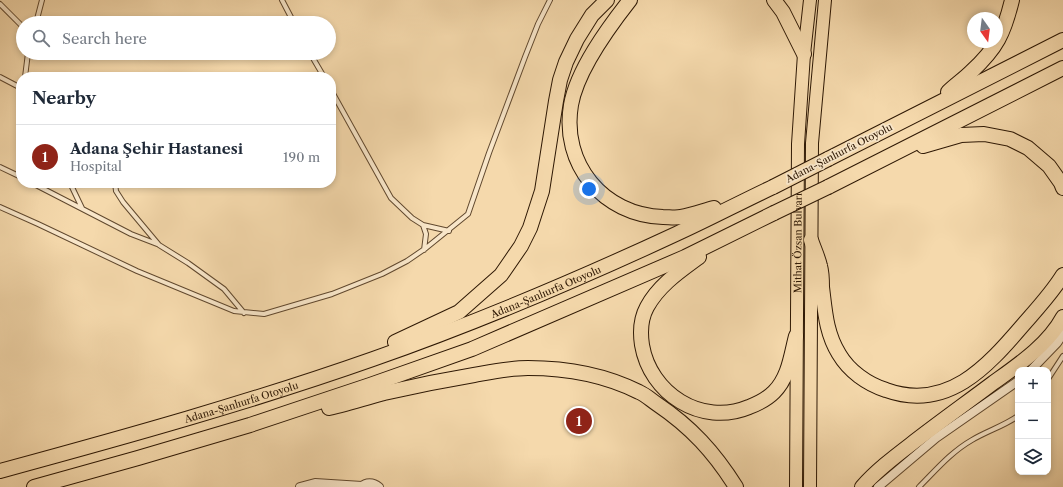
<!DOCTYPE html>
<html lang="en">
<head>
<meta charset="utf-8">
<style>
	:root { --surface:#fff; --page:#f2f2f3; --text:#1f2937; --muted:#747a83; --line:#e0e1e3; --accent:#8f2418 }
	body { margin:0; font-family:"Libre Caslon Text",serif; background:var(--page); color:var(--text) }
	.controls { position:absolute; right:12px; bottom:12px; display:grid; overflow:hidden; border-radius:8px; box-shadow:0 2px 6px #0003 }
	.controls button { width:36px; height:36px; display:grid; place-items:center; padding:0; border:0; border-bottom:1px solid var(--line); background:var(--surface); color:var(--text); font:20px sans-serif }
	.compass { position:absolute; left:967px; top:12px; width:36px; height:36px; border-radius:50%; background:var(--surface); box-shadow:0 2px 6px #0003; rotate:166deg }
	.you { position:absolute; left:589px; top:189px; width:14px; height:14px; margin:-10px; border:3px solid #fff; border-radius:50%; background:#1a73e8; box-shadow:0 0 0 6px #1a73e833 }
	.badge { display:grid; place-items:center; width:26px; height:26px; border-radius:50%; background:var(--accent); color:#fff; font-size:13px; font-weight:700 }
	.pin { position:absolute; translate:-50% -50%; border:2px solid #fff; box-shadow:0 1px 4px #0006 }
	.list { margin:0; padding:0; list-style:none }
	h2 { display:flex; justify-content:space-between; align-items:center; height:52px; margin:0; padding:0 16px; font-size:17px }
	h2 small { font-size:13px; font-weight:400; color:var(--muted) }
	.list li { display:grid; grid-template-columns:26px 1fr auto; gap:12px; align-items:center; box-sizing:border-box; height:64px; padding:0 16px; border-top:1px solid var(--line) }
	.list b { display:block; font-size:15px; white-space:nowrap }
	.list p { margin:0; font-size:13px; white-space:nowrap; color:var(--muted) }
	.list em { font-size:13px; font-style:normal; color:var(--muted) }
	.icon { flex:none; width:22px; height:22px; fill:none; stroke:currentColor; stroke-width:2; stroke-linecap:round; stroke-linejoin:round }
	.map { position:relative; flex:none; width:1063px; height:487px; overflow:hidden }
	.search { position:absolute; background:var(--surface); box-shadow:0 2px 6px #0003; left:16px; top:16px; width:320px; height:44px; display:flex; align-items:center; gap:10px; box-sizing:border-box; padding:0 14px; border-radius:22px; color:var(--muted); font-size:15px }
	.panel { position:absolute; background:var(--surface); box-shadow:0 2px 6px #0003; left:16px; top:72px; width:320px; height:116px; border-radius:16px }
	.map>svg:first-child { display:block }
</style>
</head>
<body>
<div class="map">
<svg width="1063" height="487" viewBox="0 0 1063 487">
	<rect width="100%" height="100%" fill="#f5d9ac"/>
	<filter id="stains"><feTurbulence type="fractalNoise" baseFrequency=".005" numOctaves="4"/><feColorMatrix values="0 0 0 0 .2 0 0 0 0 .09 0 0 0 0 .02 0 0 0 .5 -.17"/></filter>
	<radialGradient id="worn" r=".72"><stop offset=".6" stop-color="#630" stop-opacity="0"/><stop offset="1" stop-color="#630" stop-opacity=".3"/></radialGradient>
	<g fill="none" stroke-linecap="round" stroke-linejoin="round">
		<g stroke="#60482e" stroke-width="6">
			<path id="lane" d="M 282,0 L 294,23
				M 0,4 L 23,27
				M 36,23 L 42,0
				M 310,53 L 324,77
				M 0,77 L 21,88
				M 25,77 L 28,53
				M 331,90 L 391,198 L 412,218 L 423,225 L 449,231
				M 0,167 L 21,177
				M 32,183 L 131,234 L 157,244
				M 70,183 L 82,208
				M 115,183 L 116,191 L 123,202 L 159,245 L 188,263 L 224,289 L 244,313
				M 0,207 L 38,224 L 137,271 L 234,311 L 264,314 L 332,294 L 382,274 L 407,261 L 426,248 L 468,214 L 489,153 L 525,57 L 538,24 L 550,0
				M 423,225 L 426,234 L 424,250
				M 1048,379 L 1063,356
				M 919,487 C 936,470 951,452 972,440 C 987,431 1004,426 1018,416"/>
		</g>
		<g stroke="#60482e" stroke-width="10">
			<path id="street" d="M 1031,370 L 1057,343 L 1063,334
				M 300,487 L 315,483 L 362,486
				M 361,487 C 366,482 373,482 379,487
				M 878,487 L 936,438 L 1018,381"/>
		</g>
		<g stroke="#2e1804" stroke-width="14">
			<g id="primary">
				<path id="s1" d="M 796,487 L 798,144 L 804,54 L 810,0"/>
				<path d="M 810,487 L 812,143 L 825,0"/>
			</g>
		</g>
		<g stroke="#2e1804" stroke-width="16">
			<g id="highway">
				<path d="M 630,0 C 608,28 577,70 571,105 C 561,164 603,215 663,217 C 669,217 675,218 681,217 C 692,215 703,211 714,208"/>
				<path d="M 774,0 L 783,12 L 804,54"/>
				<path d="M 948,92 C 955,85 964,79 971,72 C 997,48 1004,33 1012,0"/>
				<path d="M 923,146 L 961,135 L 984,134 L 1010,139 L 1028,148 L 1049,166 L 1061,183 L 1063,188"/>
				<path d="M 828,159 L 1063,40"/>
				<path d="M 828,187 L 1063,68"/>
				<path d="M 811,240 C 814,249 818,257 820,266 C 822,273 822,280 822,287 C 825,311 826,333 839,354 C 849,371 867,384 886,390 C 947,412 987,367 1023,325 C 1037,309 1052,293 1063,275"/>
				<path d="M 699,257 C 680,271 659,285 647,307 C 641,318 640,332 642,345 C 650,393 701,427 749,407 C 757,404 767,399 774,392 C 789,377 791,355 796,336"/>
				<path d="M 395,342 L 459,312 L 501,275 L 521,246 L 530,228 L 542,191 L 556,101 L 560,80 L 566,62 L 577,39 L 592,15 L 607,0"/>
				<path d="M 329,408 C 347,404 366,398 384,393 C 414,386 444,380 474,375 C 491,372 510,368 528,368 C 566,368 605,375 639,392 C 646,395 651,400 657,404 C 691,427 714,452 736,487"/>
				<path id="s2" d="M 0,471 C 125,437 251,402 373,359 C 476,323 577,280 676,234 C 709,219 741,202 773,187"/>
				<path d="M 34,487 L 138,458 L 250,425 L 370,385 L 472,349 L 685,257 L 774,213"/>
				<path d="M 862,487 C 876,471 893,458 910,445 C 937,424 965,404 993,383 C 1018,365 1048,345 1063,317"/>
			</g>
		</g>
		<use href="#lane" stroke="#f8e6c9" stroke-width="4"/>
		<use href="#street" stroke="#f8e6c9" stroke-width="8"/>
		<use href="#primary" stroke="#f5d9ac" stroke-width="12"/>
		<use href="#highway" stroke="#f5d9ac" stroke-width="14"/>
		<g stroke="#2e1804" stroke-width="16" stroke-linecap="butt">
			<path id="highway-bridge" d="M 773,187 L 828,159
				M 774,213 L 828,187"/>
		</g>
		<use href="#highway-bridge" stroke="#f5d9ac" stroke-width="14"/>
	</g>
	<g text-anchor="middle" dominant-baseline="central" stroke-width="3.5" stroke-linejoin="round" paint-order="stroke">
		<g font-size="10" fill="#2e1804" stroke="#f8e6c9">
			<text transform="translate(839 153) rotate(-27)">Adana-Şanlıurfa Otoyolu</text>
			<text stroke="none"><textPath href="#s1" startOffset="244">Mithat Özsan Bulvarı</textPath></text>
			<text stroke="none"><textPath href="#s2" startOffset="575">Adana-Şanlıurfa Otoyolu</textPath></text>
			<text stroke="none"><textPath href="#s2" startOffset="251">Adana-Şanlıurfa Otoyolu</textPath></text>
		</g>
	</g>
	<rect width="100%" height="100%" filter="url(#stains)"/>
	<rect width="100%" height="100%" fill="url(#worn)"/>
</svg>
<div class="controls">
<button>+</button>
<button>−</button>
<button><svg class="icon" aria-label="layers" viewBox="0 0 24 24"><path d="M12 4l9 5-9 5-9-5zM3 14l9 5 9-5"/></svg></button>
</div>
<svg class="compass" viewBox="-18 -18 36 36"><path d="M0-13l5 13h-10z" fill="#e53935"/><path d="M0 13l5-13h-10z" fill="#747a83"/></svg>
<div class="you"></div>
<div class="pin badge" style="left:579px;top:421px">1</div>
<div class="search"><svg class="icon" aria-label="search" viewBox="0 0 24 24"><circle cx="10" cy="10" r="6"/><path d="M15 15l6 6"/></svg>Search here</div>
<section class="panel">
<h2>Nearby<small></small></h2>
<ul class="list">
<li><span class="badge">1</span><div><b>Adana Şehir Hastanesi</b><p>Hospital</p></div><em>190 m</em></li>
</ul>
</section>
</div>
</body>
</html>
